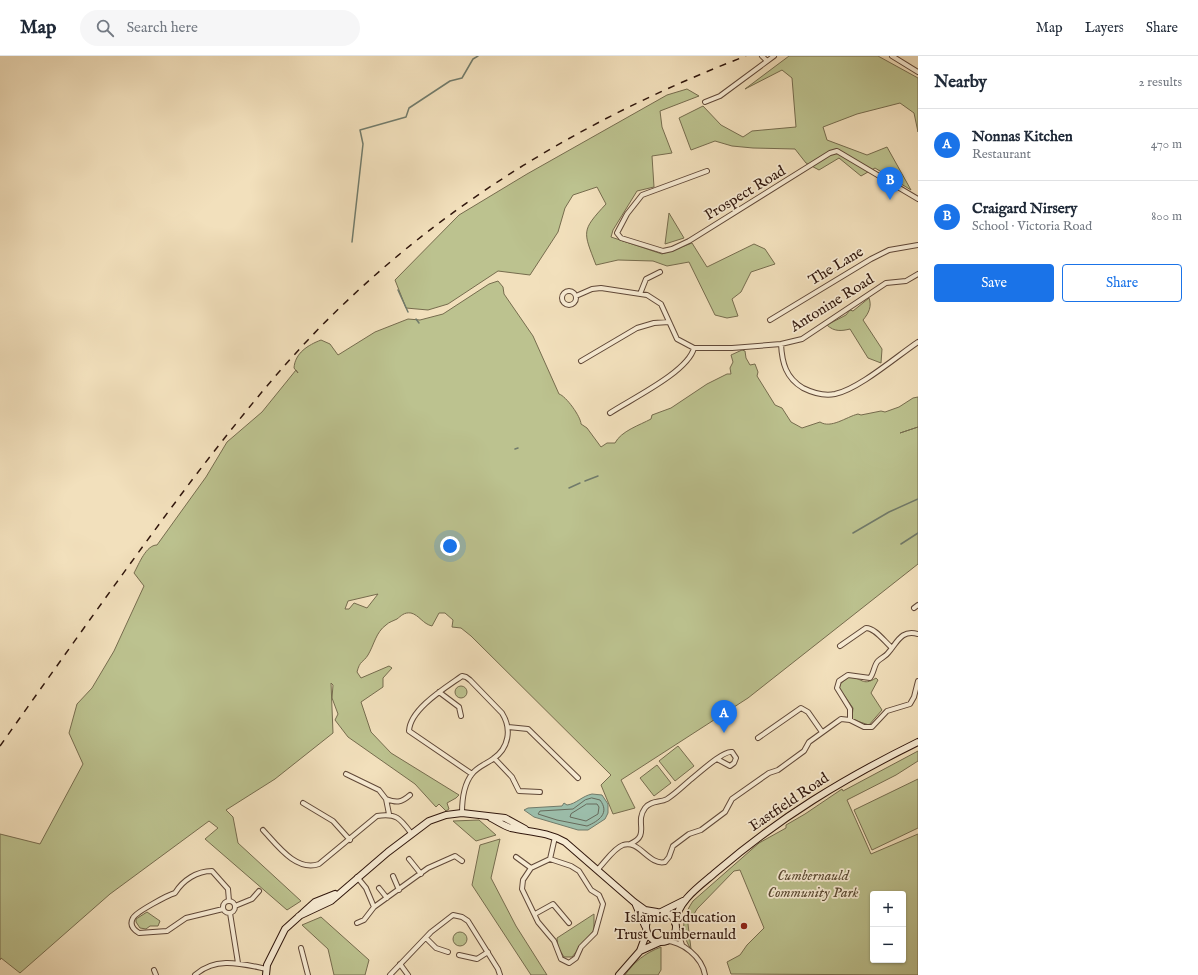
<!DOCTYPE html>
<html lang="en">
<head>
<meta charset="utf-8">
<style>
	:root { --surface:#fff; --page:#f6f6f7; --text:#1f2937; --muted:#747a83; --line:#e0e1e3; --accent:#1a73e8 }
	body { margin:0; font-family:"IM FELL English",serif; background:var(--page); color:var(--text) }
	.controls { position:absolute; right:12px; bottom:12px; display:grid; overflow:hidden; border-radius:4px; box-shadow:0 1px 3px #0004 }
	.controls button { width:36px; height:36px; display:grid; place-items:center; padding:0; border:0; border-bottom:1px solid var(--line); background:var(--surface); color:var(--text); font:20px sans-serif }
	.you { position:absolute; left:450px; top:490px; width:14px; height:14px; margin:-10px; border:3px solid #fff; border-radius:50%; background:#1a73e8; box-shadow:0 0 0 6px #1a73e833 }
	.badge { display:grid; place-items:center; width:26px; height:26px; border-radius:50%; background:var(--accent); color:#fff; font-size:13px; font-weight:700 }
	.pin { position:absolute; translate:-50% -33px; filter:drop-shadow(0 1px 2px #0008) }
	.pin::after { content:''; position:absolute; top:21px; width:14px; height:12px; background:inherit; clip-path:polygon(0 0,100% 0,50% 100%) }
	.list { margin:0; padding:0; list-style:none }
	h2 { display:flex; justify-content:space-between; align-items:center; height:52px; margin:0; padding:0 16px; font-size:17px }
	h2 small { font-size:13px; font-weight:400; color:var(--muted) }
	.list li { display:grid; grid-template-columns:26px 1fr auto; gap:12px; align-items:center; box-sizing:border-box; height:72px; padding:0 16px; border-top:1px solid var(--line) }
	.list b { display:block; font-size:15px; white-space:nowrap }
	.list p { margin:0; font-size:13px; white-space:nowrap; color:var(--muted) }
	.list em { font-size:13px; font-style:normal; color:var(--muted) }
	.actions { display:flex; gap:8px; padding:12px 16px }
	.actions a { flex:1; padding:9px 0; border:1px solid var(--accent); border-radius:4px; text-align:center; font-size:14px; color:var(--accent) }
	.actions .main { background:var(--accent); color:#fff }
	.icon { flex:none; width:22px; height:22px; fill:none; stroke:currentColor; stroke-width:2; stroke-linecap:round; stroke-linejoin:round }
	.map { position:relative; flex:none; width:918px; height:919px; overflow:hidden }
	header { display:flex; align-items:center; gap:24px; box-sizing:border-box; height:56px; padding:0 20px; background:var(--surface); border-bottom:1px solid var(--line) }
	header strong { font-size:19px }
	nav { display:flex; gap:22px; margin-inline-start:auto; font-size:14px }
	.search { width:280px; height:36px; background:var(--page); display:flex; align-items:center; gap:10px; box-sizing:border-box; padding:0 14px; border-radius:22px; color:var(--muted); font-size:15px }
	main { display:flex }
	aside { flex:1; background:var(--surface) }
	.map>svg:first-child { display:block }
</style>
</head>
<body>
<header>
<strong>Map</strong>
<div class="search"><svg class="icon" aria-label="search" viewBox="0 0 24 24"><circle cx="10" cy="10" r="6"/><path d="M15 15l6 6"/></svg>Search here</div>
<nav><a>Map</a><a>Layers</a><a>Share</a></nav>
</header>
<main>
<div class="map">
<svg width="918" height="919" viewBox="0 0 918 919">
	<rect width="100%" height="100%" fill="#f2e0bc"/>
	<filter id="stains"><feTurbulence type="fractalNoise" baseFrequency=".005" numOctaves="4"/><feColorMatrix values="0 0 0 0 .2 0 0 0 0 .09 0 0 0 0 .02 0 0 0 .5 -.17"/></filter>
	<radialGradient id="worn" r=".72"><stop offset=".6" stop-color="#630" stop-opacity="0"/><stop offset="1" stop-color="#630" stop-opacity=".3"/></radialGradient>
	<path fill="#bcc28f" stroke="#766c4e" fill-rule="evenodd" d="M 789,0 L 878,0 L 918,22 L 918,76 L 914,57 L 900,47 L 857,58 L 823,71 L 827,84 L 867,99 L 887,91 L 911,134 L 875,112 L 861,120 L 839,102 L 819,114 L 806,107 L 795,93 L 753,92 L 732,90 L 715,85 L 691,94 L 679,62 L 703,50 L 721,69 L 743,81 L 752,75 L 796,71 L 792,22 L 782,14 L 745,33 Z
		M 687,33 L 699,40 L 660,55 L 662,71 L 672,97 L 652,100 L 654,131 L 637,135 L 613,174 L 611,181 L 662,198 L 692,187 L 707,211 L 754,188 L 765,193 L 775,208 L 751,216 L 741,236 L 732,243 L 738,260 L 727,262 L 715,259 L 689,206 L 667,210 L 653,205 L 618,204 L 596,209 C 583,175 581,175 606,148 L 597,131 L 573,139 L 565,152 L 558,176 L 530,219 L 498,215 L 448,248 L 428,254 L 406,252 L 395,224 L 459,159 L 527,118 L 667,39 Z
		M 669,157 L 684,182 L 665,188 Z
		M 498,225 L 503,231 L 504,238 L 533,280 L 559,338 C 566,340 581,361 581,368 L 587,372 L 601,391 L 607,387 L 615,387 C 621,375 640,369 651,363 L 652,359 L 671,352 L 707,328 L 727,318 L 731,318 L 730,312 L 733,306 L 731,299 L 742,294 L 745,295 L 746,302 L 750,309 L 755,308 L 758,316 L 757,320 L 775,349 L 782,352 L 791,366 L 802,372 L 820,366 C 831,373 846,361 858,358 L 861,359 L 881,355 L 885,356 L 899,351 L 913,342 L 918,341 L 918,371 L 900,377 L 918,371 L 918,508 L 748,642 L 621,724 L 635,752 L 613,758 L 601,729 L 611,719 L 471,580 L 461,572 L 452,571 L 453,564 L 445,557 L 439,557 L 432,570 C 423,568 419,559 411,557 C 404,556 401,560 397,563 C 393,565 389,566 386,569 C 376,576 374,589 368,599 C 363,607 360,604 357,616 L 361,622 L 389,610 L 392,612 L 383,622 L 383,631 L 361,646 L 371,676 L 391,697 L 459,739 L 456,742 L 447,747 L 449,753 L 446,755 L 439,748 L 436,751 L 415,728 L 348,681 L 335,664 L 338,658 L 332,642 L 333,629 L 331,627 L 333,677 L 275,723 L 226,754 L 233,761 L 238,787 L 301,845 L 287,854 L 205,783 L 218,772 L 209,765 L 110,838 L 20,917 L 1,902 L 0,904 L 0,778 L 40,788 L 83,708 L 69,677 L 77,648 L 92,632 L 114,595 L 144,530 L 134,517 C 139,508 146,489 157,489 L 206,421 L 227,386 L 262,356 L 296,314 L 298,317 L 294,312 C 295,297 308,289 321,284 L 330,288 L 338,299 L 375,276 L 408,263 L 420,264 L 443,258 L 489,228 ZM 378,538 L 367,552 L 354,547 L 349,553 L 345,553 L 348,545 Z
		M 869,242 C 872,250 869,257 863,264 L 882,293 L 881,307 L 868,302 L 850,273 C 842,275 834,276 827,269 L 846,259 L 850,254 L 853,255 Z
		M 849,621 C 862,621 862,631 876,622 L 878,624 L 871,637 L 882,654 L 869,669 L 854,664 L 852,662 L 853,652 L 839,632 L 840,628 Z
		M455 636a6 6 0 1 1 12 0a6 6 0 1 1-12 0Z
		M 678,690 L 694,710 L 675,725 L 659,705 Z
		M 918,695 L 918,705 L 896,719 L 847,744 L 871,798 L 918,778 L 918,919 L 731,918 L 727,906 L 740,899 L 747,889 L 764,872 L 740,814 L 734,815 L 697,853 L 688,868 L 691,893 C 680,877 682,861 693,845 L 759,787 L 786,772 L 786,769 L 805,758 L 842,733 L 843,735 ZM 873,838 L 903,838 L 903,904 L 873,904 Z
		M 657,709 L 671,727 L 654,740 L 640,722 Z
		M 918,723 L 918,772 L 872,794 L 854,754 Z
		M 479,764 L 496,779 L 476,785 L 453,765 Z
		M 500,783 L 491,822 L 516,870 L 547,919 L 531,919 L 472,829 L 480,789 Z
		M 147,856 L 160,865 L 158,870 L 150,870 L 146,873 L 140,872 L 136,866 L 136,863 Z
		M 594,858 L 594,874 L 572,901 L 564,901 L 558,891 L 557,882 Z
		M 321,861 L 369,904 L 365,919 L 334,919 L 328,893 L 302,869 Z
		M453 883a7 7 0 1 1 14 0a7 7 0 1 1-14 0Z
		M 661,891 L 661,914 L 658,919 L 625,919 C 634,906 645,897 661,891 Z"/>
	<path fill="#9cbeab" stroke="#717b6b" d="M 592,738 L 602,739 L 608,748 L 608,757 L 605,763 L 588,774 L 578,774 L 534,761 L 524,754 L 528,752 L 562,750 L 564,747 L 567,749 C 576,748 582,740 592,738 Z"/>
	<g fill="none" stroke-linecap="round" stroke-linejoin="round">
		<path stroke="#666a5c" stroke-width="1" d="M 592,742 L 600,744 C 610,757 599,765 587,770 L 557,764 L 538,758 L 540,755 L 573,753 L 585,744 Z
			M 587,748 L 597,748 L 599,751 L 598,758 L 586,765 L 570,761 L 571,758 Z"/>
		<path stroke="#717b6b" stroke-width="1.5" d="M 352,186 L 363,88 L 360,74 L 406,61 L 409,52 L 450,25 L 462,22 L 473,3 L 478,0
			M 398,234 L 408,256
			M 416,263 L 419,267
			M 515,393 L 518,392
			M 585,425 L 598,420
			M 569,432 L 580,427
			M 853,477 L 889,456 L 918,443
			M 901,488 L 918,477"/>
		<g stroke="#604838" stroke-width="6">
			<path id="street" d="M 762,0 L 767,5
				M 892,0 L 918,16
				M 705,46 L 720,40 L 774,0
				M 707,115 L 642,139 L 627,158 L 617,177 L 621,182 L 663,195 L 672,193 L 689,185 L 830,97 L 837,95 L 918,143
				M562 242a7 7 0 1 1 14 0a7 7 0 1 1-14 0Z
				M 640,238 L 646,223 L 660,216
				M 576,240 L 592,233 L 601,232 L 647,239 L 661,248 L 677,283 L 694,292 L 732,292 L 781,288 L 802,283 L 886,227 L 906,225 L 918,218
				M 770,264 L 871,203 L 889,194 L 918,189
				M 781,288 C 782,307 786,322 803,332 C 813,337 824,340 835,338 C 859,333 897,300 918,286
				M 581,305 L 637,272 L 654,267 L 669,266
				M 610,357 C 631,343 688,316 694,292
				M 914,552 L 918,549
				M 918,578 C 901,573 897,587 888,597 C 886,600 881,602 878,605 C 874,609 874,617 870,622 L 848,619 L 839,625 L 837,632 L 850,653 L 850,664 L 864,671 L 872,671 L 887,655 L 910,648 L 914,641 L 918,625
				M 840,590 L 866,572 C 875,572 884,585 892,592
				M 439,636 L 459,651 L 461,660
				M 508,671 L 528,673 L 578,722
				M 758,682 L 801,652 L 808,656 L 822,676
				M 494,702 L 512,721 L 519,735 L 540,736
				M 346,718 L 379,734 L 386,743 L 389,758
				M 386,743 C 396,747 401,747 410,739
				M 303,747 L 333,765 L 350,784
				M 462,757 C 462,744 464,728 472,718 C 477,711 486,708 493,703 C 509,692 512,673 502,657 L 470,624 L 466,621 L 462,620 C 445,632 410,653 409,675 L 472,718
				M 263,774 C 277,789 296,816 319,808 L 377,760 C 396,757 400,762 411,777
				M 630,788 C 651,779 634,767 645,752 C 651,744 660,747 667,743 C 675,738 682,731 689,725 C 697,719 723,694 732,696 L 736,702 L 734,707 L 730,710 L 717,703
				M 516,801 L 531,812
				M 409,803 L 421,818
				M 550,803 L 571,810 L 579,815 L 591,834 L 599,839 L 603,848 L 595,877 L 581,891 L 576,902 L 569,907 L 561,903 L 554,885 L 538,866 L 522,833 L 523,824 L 531,812 L 550,803 L 555,781
				M 598,813 C 605,806 614,792 623,789 C 639,783 649,810 665,806 L 669,801 L 673,790 L 689,778 L 701,774 L 725,756 L 732,743 L 769,717 L 778,714 L 804,695 L 809,686 L 834,668 L 841,663 L 850,664
				M 393,820 L 399,834
				M 357,821 L 366,832 L 374,851
				M 379,832 L 387,842
				M223 851a6 6 0 1 1 12 0a6 6 0 1 1-12 0Z
				M 235,850 L 252,843 L 259,835
				M 223,853 L 186,862 L 167,875 L 139,877 C 134,874 129,869 133,862 C 136,856 168,839 175,837 C 183,824 197,815 212,815 L 228,833 L 229,845
				M 230,857 L 238,907
				M 535,858 L 553,848 L 569,867
				M 357,867 L 364,864 L 374,851 L 428,812 L 455,800 L 462,805
				M 676,871 L 682,889
				M 426,882 L 436,892 L 448,896
				M 665,885 C 682,885 702,901 705,919
				M 301,892 L 308,919
				M 459,899 L 477,903 L 488,896
				M 400,908 L 408,919
				M 154,914 L 156,919
				M 195,919 C 216,900 242,908 267,913
				M 390,919 L 431,876 L 453,859 L 462,861 L 468,865 L 498,913 L 500,919"/>
		</g>
		<g stroke="#30160c" stroke-width="8">
			<path id="secondary" d="M 491,762 C 497,765 504,770 511,772 C 530,776 548,776 565,786 L 634,846 L 645,854 L 657,856
				M 636,849 L 645,870
				M 661,856 L 683,845
				M646 871a15 15 0 1 1 30 0a15 15 0 1 1-30 0Z
				M 299,860 L 331,845 L 388,796 L 429,765 L 446,759 L 462,757 L 505,762 L 525,773
				M 675,867 C 678,844 700,830 716,816 C 780,761 843,723 918,686
				M 640,895 L 662,885
				M 266,919 L 267,909 L 285,873 L 315,846 L 335,838
				M 619,919 L 640,895 L 647,876"/>
		</g>
		<use href="#street" stroke="#f7ebd3" stroke-width="4"/>
		<use href="#secondary" stroke="#f7ebd3" stroke-width="6"/>
		<path stroke="#30160c" stroke-width="1.5" stroke-dasharray="7 7" stroke-linecap="butt" d="M 0,690 C 64,600 128,509 195,420 C 243,358 291,297 349,243 C 463,135 600,56 746,0"/>
	</g>
	<circle fill="#8f2418" stroke="#f7ebd3" stroke-width="1.5" cx="744" cy="870" r="4"/>
	<g text-anchor="middle" dominant-baseline="central" stroke-width="3.5" stroke-linejoin="round" paint-order="stroke">
		<g font-size="15" fill="#30160c" stroke="#f7ebd3">
			<text transform="translate(745 137) rotate(-31)">Prospect Road</text>
			<text transform="translate(836 210) rotate(-31)">The Lane</text>
			<text transform="translate(832 247) rotate(-32)">Antonine Road</text>
			<text transform="translate(789 746) rotate(-34)">Eastfield Road</text>
		</g>
		<g font-size="15" font-style="italic" fill="#5a4a33" stroke="#f7ebd3">
			<text x="813" y="819">Cumbernauld<tspan x="813" dy="17">Community Park</tspan></text>
		</g>
		<g font-size="15" fill="#30160c" stroke="#f7ebd3" text-anchor="end">
			<text x="736" y="861">Islamic Education<tspan x="736" dy="17">Trust Cumbernauld</tspan></text>
		</g>
	</g>
	<rect width="100%" height="100%" filter="url(#stains)"/>
	<rect width="100%" height="100%" fill="url(#worn)"/>
</svg>
<div class="controls">
<button>+</button>
<button>−</button>
</div>
<div class="you"></div>
<div class="pin badge" style="left:724px;top:677px">A</div>
<div class="pin badge" style="left:890px;top:144px">B</div>
</div>
<aside>
<h2>Nearby<small>2 results</small></h2>
<ul class="list">
<li><span class="badge">A</span><div><b>Nonnas Kitchen</b><p>Restaurant</p></div><em>470 m</em></li>
<li><span class="badge">B</span><div><b>Craigard Nirsery</b><p>School · Victoria Road</p></div><em>800 m</em></li>
</ul>
<div class="actions"><a class="main">Save</a><a>Share</a></div>
</aside>
</main>
</body>
</html>
